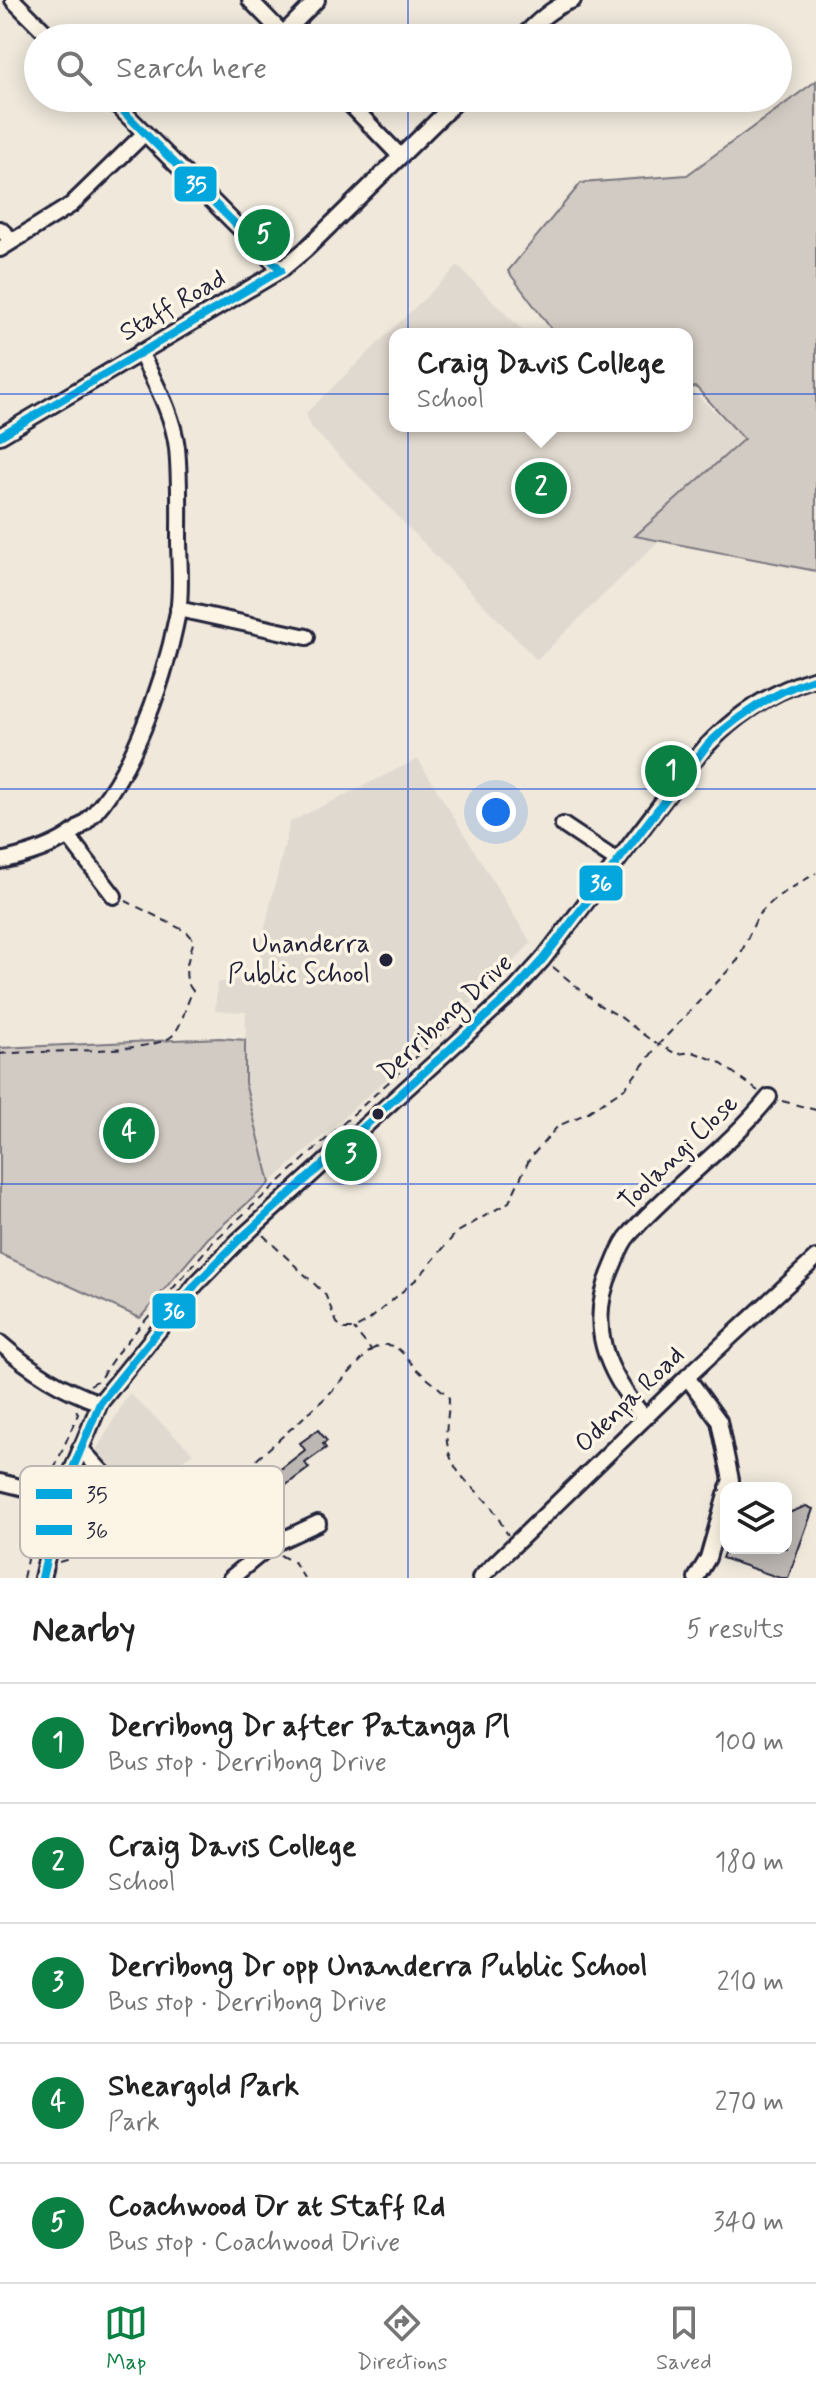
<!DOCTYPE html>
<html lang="en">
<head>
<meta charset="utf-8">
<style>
	:root { --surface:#fff; --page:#f6f6f6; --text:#222; --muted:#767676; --line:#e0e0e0; --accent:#0b8043 }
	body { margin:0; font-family:Mynerve,sans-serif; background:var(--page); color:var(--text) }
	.controls { position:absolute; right:24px; bottom:24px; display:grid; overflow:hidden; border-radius:16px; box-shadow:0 4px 20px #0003 }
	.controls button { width:72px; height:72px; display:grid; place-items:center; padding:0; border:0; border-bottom:2px solid var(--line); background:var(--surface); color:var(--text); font:40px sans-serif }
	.you { position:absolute; left:496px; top:812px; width:28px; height:28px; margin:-20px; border:6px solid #fff; border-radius:50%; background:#1a73e8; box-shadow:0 0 0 12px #1a73e833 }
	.badge { display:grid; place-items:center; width:52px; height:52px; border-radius:50%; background:var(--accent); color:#fff; font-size:26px; font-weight:700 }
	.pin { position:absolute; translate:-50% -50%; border:4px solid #fff; box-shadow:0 2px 8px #0006 }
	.popup { position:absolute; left:389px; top:328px; width:304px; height:104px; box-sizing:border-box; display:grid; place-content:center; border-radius:16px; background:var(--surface); filter:drop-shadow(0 2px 6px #0005); font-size:26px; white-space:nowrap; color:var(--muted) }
	.popup b { font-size:30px; color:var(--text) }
	.popup::after { content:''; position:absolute; left:50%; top:100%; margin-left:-16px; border:16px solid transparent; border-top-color:var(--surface) }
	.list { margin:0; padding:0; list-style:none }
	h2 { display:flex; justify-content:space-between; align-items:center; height:104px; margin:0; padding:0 32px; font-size:34px }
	h2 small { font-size:26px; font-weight:400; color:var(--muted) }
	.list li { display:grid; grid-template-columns:52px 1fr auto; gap:24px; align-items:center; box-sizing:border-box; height:120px; padding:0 32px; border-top:2px solid var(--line) }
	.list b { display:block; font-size:30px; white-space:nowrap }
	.list p { margin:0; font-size:26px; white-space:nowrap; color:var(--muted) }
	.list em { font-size:26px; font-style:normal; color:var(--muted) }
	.icon { flex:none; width:44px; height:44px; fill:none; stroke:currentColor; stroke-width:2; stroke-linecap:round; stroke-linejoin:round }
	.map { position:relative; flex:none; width:816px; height:1578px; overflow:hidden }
	.search { position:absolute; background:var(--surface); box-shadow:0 4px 20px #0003; left:24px; right:24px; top:24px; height:88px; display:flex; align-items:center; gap:20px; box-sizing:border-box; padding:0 28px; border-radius:44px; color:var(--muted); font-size:30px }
	.sheet { height:704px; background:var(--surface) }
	nav { display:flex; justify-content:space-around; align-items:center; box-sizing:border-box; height:112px; border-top:2px solid var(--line); background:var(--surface); font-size:22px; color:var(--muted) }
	nav a { display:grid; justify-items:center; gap:4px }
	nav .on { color:var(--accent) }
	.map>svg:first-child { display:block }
</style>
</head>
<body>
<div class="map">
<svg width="816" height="1578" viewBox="0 0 816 1578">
	<rect width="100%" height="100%" fill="#efe8db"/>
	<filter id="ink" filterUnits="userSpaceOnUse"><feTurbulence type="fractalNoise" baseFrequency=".0125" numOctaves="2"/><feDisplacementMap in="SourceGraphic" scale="16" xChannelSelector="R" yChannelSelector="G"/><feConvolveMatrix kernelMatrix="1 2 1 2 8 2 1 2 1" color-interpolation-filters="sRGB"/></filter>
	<g filter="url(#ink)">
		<path fill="#e0d9cf" d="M 458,266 L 526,334 L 395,334 L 395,426 L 687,426 L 687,386 L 754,448 L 537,660 L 310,426 L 306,413 Z
			M 418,759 L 531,943 L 491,985 L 270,1183 L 245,1083 L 246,1012 L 215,1011 L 217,983 L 253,977 L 290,822 Z
			M 129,1393 L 193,1453 L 114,1511 L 92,1522 L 72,1515 L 83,1481 L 96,1451 Z"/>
		<path fill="#d1cbc3" stroke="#7a767f" stroke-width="2" d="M 816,81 L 816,571 L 635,536 L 744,439 L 696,387 L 687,388 L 687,334 L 555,334 L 508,271 L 581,183 L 687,175 Z
			M 220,1038 L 245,1040 L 245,1083 L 270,1183 L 208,1238 L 140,1318 L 0,1254 L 0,1048 Z"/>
		<path fill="#bcb7b3" stroke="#22223b" stroke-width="2" d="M 318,1430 L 327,1441 L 323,1444 L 326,1448 L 305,1463 L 309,1468 L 282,1488 L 273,1475 L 305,1450 L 300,1443 Z
			M 806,1506 L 813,1509 L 788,1578 L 780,1578 L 722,1558 L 726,1548 L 786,1548 L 786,1514 Z"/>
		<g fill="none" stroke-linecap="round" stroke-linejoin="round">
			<g stroke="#22223b" stroke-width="20">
				<path id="minor" d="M 13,0 L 51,38
					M 250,0 L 287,38
					M 283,34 L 317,0
					M 521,38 C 536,23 552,7 573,0
					M 110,98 L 281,270
					M 344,98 L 400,156
					M 0,229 L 13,241
					M 0,249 L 71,205 L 145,133
					M 0,436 L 281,270 L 305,250 L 460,98
					M 178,609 L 307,637
					M 563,825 L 617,861
					M 68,836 L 114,896
					M 0,861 C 23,856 48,849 68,836 C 128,798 165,679 178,612 C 182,589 179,563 179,539 C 179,509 180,478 177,448 C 173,414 155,383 140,352
					M 0,1343 C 32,1371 61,1389 100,1403
					M 687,1377 L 719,1421 L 731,1480 L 728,1488
					M 645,1418 C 606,1372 586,1326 612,1268 C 617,1257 621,1243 629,1235 C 672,1186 727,1149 769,1097
					M 80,1448 L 117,1488
					M 0,1482 L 61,1497
					M 42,1578 L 61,1497 L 100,1403 L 196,1284 L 238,1241 L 515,990 L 543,959 L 696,758 C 728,720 768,692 816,678
					M 231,1578 L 271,1545 L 318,1523
					M 480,1578 L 687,1377 L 816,1258
					M 696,1578 L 708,1558 L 726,1495"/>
			</g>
			<path stroke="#22223b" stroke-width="2" stroke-dasharray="8 6" stroke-linecap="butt" d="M 553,967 L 599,1005 L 619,1016 L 648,1038 L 676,1054 L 693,1052 L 719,1062 L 758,1091
				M 0,1054 C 32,1050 154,1054 172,1036 C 183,1025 185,1005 193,991 C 180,976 189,958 194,940 L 187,932 L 126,901
				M 782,1101 L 816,1110
				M 263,1235 L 325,1294 L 337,1323 L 344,1329 L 354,1329 L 367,1322 L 419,1277 L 456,1233 L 509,1202 L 530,1158 L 558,1126 L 585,1114 L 626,1087 L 659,1044 L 738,960 L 758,915 L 777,897 L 816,873
				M 371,1350 C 397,1335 403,1357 419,1371 C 429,1381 440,1387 449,1398 C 449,1415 444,1431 448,1448 C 453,1474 472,1485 488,1503 C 496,1512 501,1524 508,1535
				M 90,1385 L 99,1380 L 117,1353 L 213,1242 L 470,1008
				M 46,1480 L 52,1474 L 78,1414 L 75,1407
				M 236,1496 L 254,1462 L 325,1398 L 371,1350 L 354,1329
				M 280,1555 L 295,1563 L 304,1578
				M 59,1562 L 69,1559 L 109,1526 L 128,1518 L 204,1510 L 235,1497 L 239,1515 L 252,1542
				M 23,1578 L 39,1505"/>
			<use href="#minor" stroke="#fcf5e5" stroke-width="14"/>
			<g stroke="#fcf5e5" stroke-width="14">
				<path id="bus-1" d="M 110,98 L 281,270
					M 0,436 L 281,270"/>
			</g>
			<g stroke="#fcf5e5" stroke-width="14">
				<path id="bus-2" d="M 42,1578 L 61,1497 L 100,1403 L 196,1284 L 238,1241 L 515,990 L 543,959 L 708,744 C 740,713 774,692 816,678"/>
			</g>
			<use href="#bus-1" stroke="#03a6dd" stroke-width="8"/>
			<use href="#bus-2" stroke="#03a6dd" stroke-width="8"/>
		</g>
	</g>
	<path fill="none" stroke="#1d4ed8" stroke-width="2" stroke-opacity="0.55" d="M 408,0 L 408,38M 408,98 L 408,1578M 0,394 L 816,394M 0,789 L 816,789M 0,1184 L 816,1184"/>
	<g fill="#22223b" stroke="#fcf5e5" stroke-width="3">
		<circle cx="386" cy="960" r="8"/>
		<circle cx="378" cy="1114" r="7"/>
	</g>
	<g text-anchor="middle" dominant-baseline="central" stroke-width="7" stroke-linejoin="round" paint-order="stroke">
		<g font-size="26" fill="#22223b" stroke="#fcf5e5">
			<text transform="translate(173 306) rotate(-30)">Staff Road</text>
			<text transform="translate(446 1018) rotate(-43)">Derribong Drive</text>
			<text transform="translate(679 1153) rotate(-44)">Toolangi Close</text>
			<text transform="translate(630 1400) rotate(-44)">Odenpa Road</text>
		</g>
		<g font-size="26" fill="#22223b" stroke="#fcf5e5" text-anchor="end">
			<text x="370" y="945">Unanderra<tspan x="370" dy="30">Public School</tspan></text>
		</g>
	</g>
	<rect x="20" y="1466" width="264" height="92" rx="12" fill="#fcf5e5" stroke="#bbb6b2" stroke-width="2"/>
	<rect x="36" y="1489" width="36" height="10" fill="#03a6dd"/>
	<rect x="36" y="1525" width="36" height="10" fill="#03a6dd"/>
	<g font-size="22" fill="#22223b">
		<text x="86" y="1502">35</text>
		<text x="86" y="1538">36</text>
	</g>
	<g stroke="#fcf5e5" stroke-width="3">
		<rect x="173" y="165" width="45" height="38" rx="8" fill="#03a6dd"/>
		<rect x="578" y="864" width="46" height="38" rx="8" fill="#03a6dd"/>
		<rect x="151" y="1292" width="46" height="38" rx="8" fill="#03a6dd"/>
	</g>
	<g font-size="22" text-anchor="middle" font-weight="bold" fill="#fff">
		<text x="196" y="192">35</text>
		<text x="601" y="891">36</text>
		<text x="174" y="1319">36</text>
	</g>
</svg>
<div class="controls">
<button><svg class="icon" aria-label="layers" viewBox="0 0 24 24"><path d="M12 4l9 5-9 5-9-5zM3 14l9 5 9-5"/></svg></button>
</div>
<div class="you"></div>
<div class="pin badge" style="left:671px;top:771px">1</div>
<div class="pin badge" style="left:541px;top:488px">2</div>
<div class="popup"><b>Craig Davis College</b>School</div>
<div class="pin badge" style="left:351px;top:1155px">3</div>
<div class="pin badge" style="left:129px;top:1133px">4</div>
<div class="pin badge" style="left:264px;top:235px">5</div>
<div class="search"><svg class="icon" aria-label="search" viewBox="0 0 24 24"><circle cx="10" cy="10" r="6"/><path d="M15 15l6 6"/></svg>Search here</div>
</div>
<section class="sheet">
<h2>Nearby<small>5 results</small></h2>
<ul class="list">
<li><span class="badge">1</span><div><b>Derribong Dr after Patanga Pl</b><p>Bus stop · Derribong Drive</p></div><em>100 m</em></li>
<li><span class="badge">2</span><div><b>Craig Davis College</b><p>School</p></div><em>180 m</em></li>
<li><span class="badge">3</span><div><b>Derribong Dr opp Unanderra Public School</b><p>Bus stop · Derribong Drive</p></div><em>210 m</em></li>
<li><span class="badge">4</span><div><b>Sheargold Park</b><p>Park</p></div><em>270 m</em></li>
<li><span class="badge">5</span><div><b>Coachwood Dr at Staff Rd</b><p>Bus stop · Coachwood Drive</p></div><em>340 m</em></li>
</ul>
</section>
<nav>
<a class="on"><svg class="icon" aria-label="map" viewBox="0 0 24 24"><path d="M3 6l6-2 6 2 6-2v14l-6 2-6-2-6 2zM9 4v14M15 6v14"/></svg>Map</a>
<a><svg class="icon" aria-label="directions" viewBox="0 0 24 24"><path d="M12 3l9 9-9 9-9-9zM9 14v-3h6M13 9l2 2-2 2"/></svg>Directions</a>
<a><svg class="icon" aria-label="saved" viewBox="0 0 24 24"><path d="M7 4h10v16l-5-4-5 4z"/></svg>Saved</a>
</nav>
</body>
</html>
